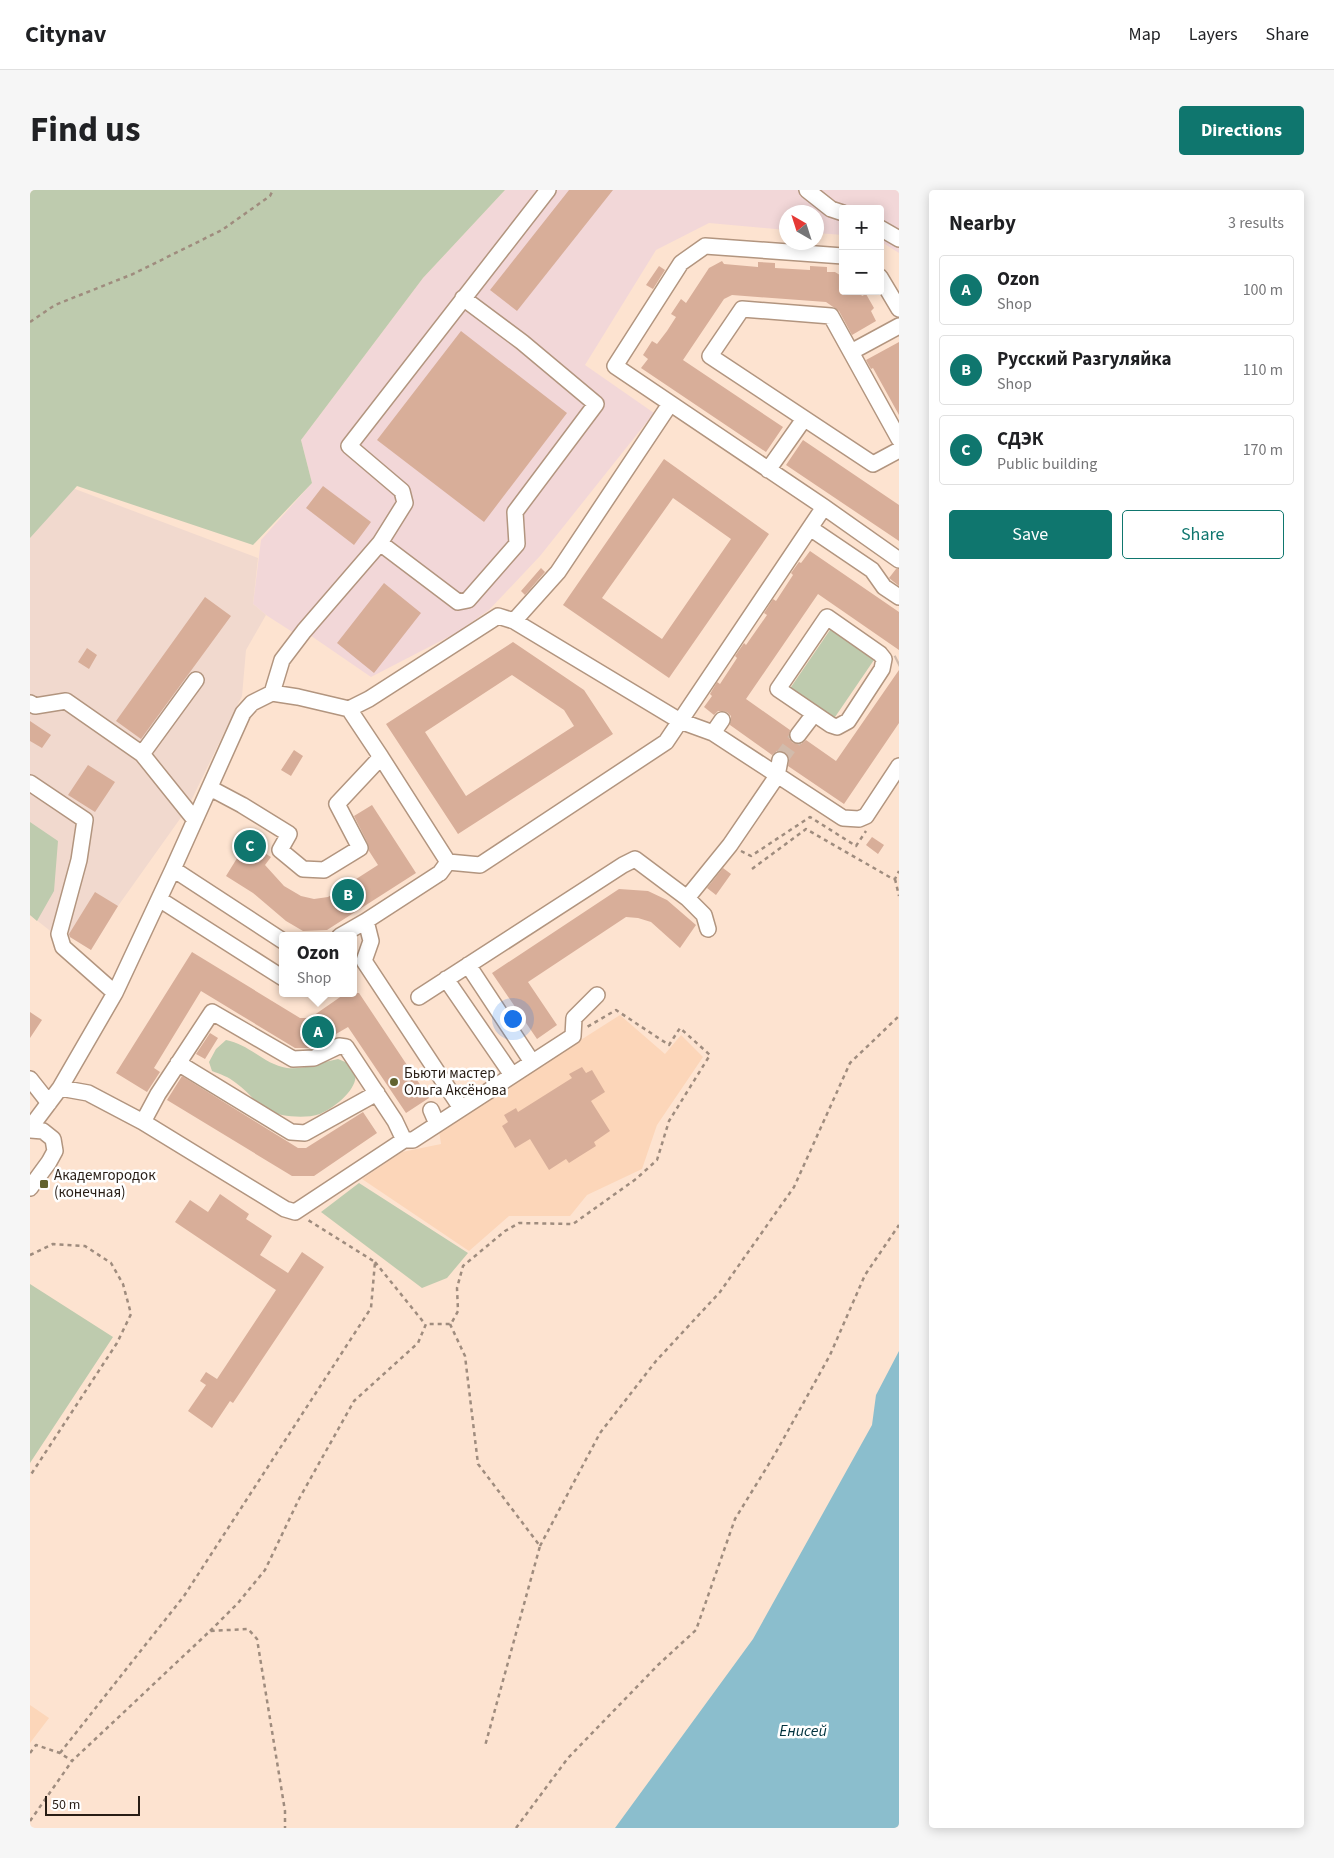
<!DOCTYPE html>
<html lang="en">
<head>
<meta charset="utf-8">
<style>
	:root { --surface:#fff; --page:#f6f6f6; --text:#202124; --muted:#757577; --line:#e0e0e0; --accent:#0f766e }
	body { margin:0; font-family:"Source Sans 3",sans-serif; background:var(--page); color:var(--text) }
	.controls { position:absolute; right:15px; top:15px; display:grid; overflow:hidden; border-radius:5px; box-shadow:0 2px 12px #0003 }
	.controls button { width:45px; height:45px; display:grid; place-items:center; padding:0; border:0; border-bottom:1px solid var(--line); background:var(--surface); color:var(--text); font:25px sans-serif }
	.compass { position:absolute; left:749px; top:15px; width:45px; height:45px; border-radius:50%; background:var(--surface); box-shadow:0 2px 12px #0003; rotate:321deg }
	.scale { position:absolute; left:15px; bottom:12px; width:95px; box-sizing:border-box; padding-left:5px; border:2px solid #281d15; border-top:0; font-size:14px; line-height:18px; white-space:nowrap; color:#281d15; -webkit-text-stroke:4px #fff; paint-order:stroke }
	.you { position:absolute; left:482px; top:828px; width:18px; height:18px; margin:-12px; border:4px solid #fff; border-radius:50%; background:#1a73e8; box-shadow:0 0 0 8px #1a73e833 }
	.badge { display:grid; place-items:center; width:32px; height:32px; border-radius:50%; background:var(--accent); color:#fff; font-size:16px; font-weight:700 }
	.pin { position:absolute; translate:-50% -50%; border:2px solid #fff; box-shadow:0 1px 5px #0006 }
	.popup { position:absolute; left:249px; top:742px; width:78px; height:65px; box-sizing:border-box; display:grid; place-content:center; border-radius:5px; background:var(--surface); filter:drop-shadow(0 1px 4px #0005); font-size:16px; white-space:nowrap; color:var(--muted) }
	.popup b { font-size:19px; color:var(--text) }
	.popup::after { content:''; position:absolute; left:50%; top:100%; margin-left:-10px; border:10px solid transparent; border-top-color:var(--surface) }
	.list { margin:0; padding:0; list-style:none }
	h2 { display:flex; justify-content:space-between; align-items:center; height:65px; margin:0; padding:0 20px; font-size:21px }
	h2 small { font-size:16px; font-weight:400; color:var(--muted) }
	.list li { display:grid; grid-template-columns:32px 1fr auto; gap:15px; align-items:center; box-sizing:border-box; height:70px; margin:0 10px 10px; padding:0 10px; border:1px solid var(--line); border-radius:5px }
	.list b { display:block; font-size:19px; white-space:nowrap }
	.list p { margin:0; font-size:16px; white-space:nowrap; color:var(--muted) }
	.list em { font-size:16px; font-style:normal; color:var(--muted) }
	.actions { display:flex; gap:10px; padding:15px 20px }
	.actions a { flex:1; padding:11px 0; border:1px solid var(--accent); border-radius:5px; text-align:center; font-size:18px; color:var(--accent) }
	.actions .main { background:var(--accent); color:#fff }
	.map { position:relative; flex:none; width:869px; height:1638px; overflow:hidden; border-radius:5px }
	header { display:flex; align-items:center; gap:30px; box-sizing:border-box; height:70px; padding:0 25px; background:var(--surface); border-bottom:1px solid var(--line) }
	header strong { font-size:24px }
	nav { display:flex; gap:28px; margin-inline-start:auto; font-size:18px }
	.intro { display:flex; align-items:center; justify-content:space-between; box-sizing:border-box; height:120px; padding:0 30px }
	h1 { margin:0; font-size:35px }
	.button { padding:12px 22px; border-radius:5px; background:var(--accent); color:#fff; font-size:18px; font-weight:700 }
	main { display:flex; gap:30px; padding:0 30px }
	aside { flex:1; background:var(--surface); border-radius:5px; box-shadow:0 2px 12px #0003 }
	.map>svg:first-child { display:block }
</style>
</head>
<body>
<header>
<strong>Citynav</strong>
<nav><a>Map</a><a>Layers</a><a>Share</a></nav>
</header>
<div class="intro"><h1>Find us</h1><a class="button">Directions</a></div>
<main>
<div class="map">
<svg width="869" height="1638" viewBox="0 0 869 1638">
	<rect width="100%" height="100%" fill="#fde3d0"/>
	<path fill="#fcd6b9" d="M 590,825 L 635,864 L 651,845 L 673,867 L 627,935 L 612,979 L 557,1005 L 540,1026 L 479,1026 L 439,1061 L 332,989 L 372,962 L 411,954 L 409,940 Z
		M 0,1515 L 19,1528 L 0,1553 Z"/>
	<path fill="#f2d7d8" d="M 475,0 L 869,0 L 869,63 L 850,51 L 850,19 L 813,19 L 813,45 L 787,43 L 786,22 L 756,22 L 756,40 L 679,33 L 626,60 L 555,175 L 624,223 L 510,366 L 459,420 L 426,443 L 341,487 L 274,441 L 264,443 L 236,425 L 223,414 L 231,350 L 282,293 L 271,250 L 393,88 Z"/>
	<path fill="#f1d9ce" d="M 0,282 L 228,368 L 223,414 L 236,425 L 216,460 L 212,506 L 157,619 L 88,716 L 61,760 L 38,746 L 23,743 L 0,725 Z"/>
	<path fill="#becbae" d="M 0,0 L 475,0 L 393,88 L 271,250 L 282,293 L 223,355 L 47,296 L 0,348 Z
		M 802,437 L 846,467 L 803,530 L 759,500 Z
		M 0,632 L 28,651 L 24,701 L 7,731 L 0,725 Z
		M 196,850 C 219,854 235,875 257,878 C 274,880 292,872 308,869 C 311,870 316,872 319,874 C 340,891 305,918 290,924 C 278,928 263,927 252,925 C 229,921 223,905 206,893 C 199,887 190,884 182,881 L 179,872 L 186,859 Z
		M 329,993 L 438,1063 L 417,1088 L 392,1098 L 291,1022 Z
		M 0,1094 L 83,1147 L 0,1273 Z"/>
	<path fill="#8bbecd" d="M 869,1161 L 869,1638 L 585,1638 L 723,1449 L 842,1235 L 846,1205 Z"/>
	<path fill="#d8ae99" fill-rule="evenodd" d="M 539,0 L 583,0 L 487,121 L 460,100 Z
		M 692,71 L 694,74 L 728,77 L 728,72 L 745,73 L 745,78 L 780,80 L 780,76 L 797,77 L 797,82 L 805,82 L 813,87 L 813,101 L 829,101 L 832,106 L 836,104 L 844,118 L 841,121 L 846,131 L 822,145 L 809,121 L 796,112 L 702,105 L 694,109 L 653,170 L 753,237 L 736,262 L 611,178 L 618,169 L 613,165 L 622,151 L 627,154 L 637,141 L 646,127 L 641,124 L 651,109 L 656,113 L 679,78 Z
		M 629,76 L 635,80 L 623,99 L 616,95 Z
		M 431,141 L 537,223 L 454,332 L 347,250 Z
		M 869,152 L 869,225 L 843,178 L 841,179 L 836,170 Z
		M 773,250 L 869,315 L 869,351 L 756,275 Z
		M 634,269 L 739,344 L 639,488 L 533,415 ZM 643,308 L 701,349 L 632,449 L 572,408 Z
		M 293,296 L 341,332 L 324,355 L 276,318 Z
		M 780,361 L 869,422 L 869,460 L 788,404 L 716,509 L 760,540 L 759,548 L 763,553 L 771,554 L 776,550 L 806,571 L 869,480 L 869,533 L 814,614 L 758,576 L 759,567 L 756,563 L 747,561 L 742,565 L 700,535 L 701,526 L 697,522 L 688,521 L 684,525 L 674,517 L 682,506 L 680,504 L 687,492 L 690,494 L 707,468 L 705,466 L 714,453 L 716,455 L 737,425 L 734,423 L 743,409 L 746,411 L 763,385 L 761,383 L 769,372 L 771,373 Z
		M 511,378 L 515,382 L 495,405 L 491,401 Z
		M 866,379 L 869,379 L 869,396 L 859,388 Z
		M 354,393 L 391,423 L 344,483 L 307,453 Z
		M 175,407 L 201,426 L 111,549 L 86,531 Z
		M 483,452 L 554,500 L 583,544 L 428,644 L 356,534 ZM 482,485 L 534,520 L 544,536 L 436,606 L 395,542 Z
		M 57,458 L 67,465 L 59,479 L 48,472 Z
		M 0,531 L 21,545 L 12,558 L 0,551 Z
		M 264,560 L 273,566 L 261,586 L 251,580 Z
		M 58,575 L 85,592 L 65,622 L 38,605 Z
		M 342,615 L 386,683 L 297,740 L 273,741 L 256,731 L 223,703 L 196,686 L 217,652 L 241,667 L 235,675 L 254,696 L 271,706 L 284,709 L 298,707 L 348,675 L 339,661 L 338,654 L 324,626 Z
		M 842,647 L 854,655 L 848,664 L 836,655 Z
		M 693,678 L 701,684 L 686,705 L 677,698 Z
		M 589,699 L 618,701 L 637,710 L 666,735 L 650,758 L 621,732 L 608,728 L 596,727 L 498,792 L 527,835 L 507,849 L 462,783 Z
		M 65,702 L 88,716 L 61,760 L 40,747 L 39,744 Z
		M 162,762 L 270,828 L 280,828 L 316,803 L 329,803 L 399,908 L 376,923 L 318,837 L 282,858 L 265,858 L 171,801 L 124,878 L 130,882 L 117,902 L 86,883 Z
		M 0,822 L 12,830 L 0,848 Z
		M 180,843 L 188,848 L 175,869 L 166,864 Z
		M 552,877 L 556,883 L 562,880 L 575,902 L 561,911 L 580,941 L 564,952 L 566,956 L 550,966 L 539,973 L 536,969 L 519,980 L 500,949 L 485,958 L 472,936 L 478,932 L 474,925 L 486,918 L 488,922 L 542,888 L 539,884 Z
		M 152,886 L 268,958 L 276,958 L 333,922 L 347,943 L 284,986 L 262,986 L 137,910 Z
		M 190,1004 L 219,1024 L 216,1029 L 242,1046 L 230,1065 L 258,1083 L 272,1062 L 294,1077 L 203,1213 L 200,1211 L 182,1238 L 158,1221 L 176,1195 L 170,1191 L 176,1182 L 187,1189 L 246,1100 L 145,1032 L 160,1010 L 178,1022 Z"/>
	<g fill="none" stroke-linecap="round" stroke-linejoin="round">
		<path stroke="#d2bbab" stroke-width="15" stroke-dasharray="15 8" stroke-linecap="butt" d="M 867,473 L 869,472
			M 750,570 L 768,545"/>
		<g stroke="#b2957f" stroke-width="18">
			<path id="minor" d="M 777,0 L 801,19 L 813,23
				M 850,38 L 869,49
				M 813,66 L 675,56 L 651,73 L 585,176 L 794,317 L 869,370
				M 850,87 L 869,119
				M 821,162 L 869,136
				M 869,249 L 801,126 L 712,119 L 680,166 L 843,274 L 869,260
				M 738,280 L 774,229
				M 780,338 L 842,380 L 854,397 L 869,407
				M 350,353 L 428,412 L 438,410 L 487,354 L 485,322 L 566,214 L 492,152 L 433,108
				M 797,427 L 850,464 L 854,469 L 852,479 L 818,531 L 807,537 L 801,535 L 748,499 Z
				M 484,431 L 650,531 L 683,543 L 813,628 L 829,629 L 836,626 L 869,576
				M 242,503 L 252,470 L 274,441 L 350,353 L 375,313 L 372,301 L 319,256 L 518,0
				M 0,513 L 5,516 L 36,511 L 112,564 L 165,630
				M 683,543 L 692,530
				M 768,545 L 784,524
				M 112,564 L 166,490
				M 0,593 L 55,630 L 49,670 L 29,744 L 33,757 L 85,803
				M 180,598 L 212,615 L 259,644 L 250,660 L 273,679 L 294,680 L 330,658 L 307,614 L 351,567 L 319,519
				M 143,679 L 253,751
				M 410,683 L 418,672 L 450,675 L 636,552 L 794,317
				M 657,708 L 674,725 L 678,739
				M 129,709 L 253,788
				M 336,731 L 410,683 L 418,672 L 351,567
				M 310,746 L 336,731 L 341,751 L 334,771 L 431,918
				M 438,775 L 502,872
				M 416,789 L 482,885
				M 389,807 L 593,675 L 605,669 L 657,708 L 700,655 L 747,586 L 750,570
				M 148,873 L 261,942 L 275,943 L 347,903
				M 0,889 L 19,913
				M 30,898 L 58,903 L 113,932 L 255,1019 L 265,1022 L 374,950 L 383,950 L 543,846 L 544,828 L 567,805
				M 401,920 L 407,934
				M 113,932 L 128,904 L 182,822 L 263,869 L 284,868 L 309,856 L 316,857 L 365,931 L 374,950
				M 0,938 L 30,898 L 85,803 L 143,679 L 213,523 L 222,513 L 242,503 L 268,507 L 319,519 L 339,509 L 468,426 L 484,431 L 528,382 L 640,214
				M 0,940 L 13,941 L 23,949 L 25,961 L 19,972 L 0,998"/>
		</g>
		<path stroke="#9f8c7e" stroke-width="2.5" stroke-dasharray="4 4" stroke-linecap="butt" d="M 0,132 L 25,115 L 103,84 L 192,40 L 240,6 L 243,0
			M 711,661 L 721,666 L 780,627 L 826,656 L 836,641
			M 722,679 L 776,639 L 863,689 L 865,689 L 869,681
			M 865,689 L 869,706
			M 0,1065 L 23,1054 L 55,1056 L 81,1073 L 93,1094 L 101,1124 L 87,1153 L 0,1286
			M 345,1072 L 395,1134
			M 420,1134 L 435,1166 L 448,1274 L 510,1356 L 455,1556
			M 510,1356 L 570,1243 L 626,1171 L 690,1102 L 764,997 L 820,873 L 869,826
			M 180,1441 L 208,1413 L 235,1380 L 269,1309 L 324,1211 L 388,1153 L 396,1134 L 421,1134 L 428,1121 L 427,1098 L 433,1076 L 475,1041 L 489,1033 L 543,1034 L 606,989 L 627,970 L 639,931 L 680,865 L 650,838 L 639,855 L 586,820 L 557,837
			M 0,1563 L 6,1555 L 30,1563 L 42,1571 L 180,1441 L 218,1439 L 227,1449 L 255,1621 L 255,1638
			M 30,1563 L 154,1406 L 341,1118 L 345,1072 L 278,1030
			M 0,1631 L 42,1571
			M 486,1638 L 538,1568 L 628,1475 L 666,1440 L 705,1329 L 745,1264 L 800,1165 L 835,1085 L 869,1035"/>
		<use href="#minor" stroke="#fff" stroke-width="15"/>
	</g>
	<g fill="#626330" stroke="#fff" stroke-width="2">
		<circle cx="364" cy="892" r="5"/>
		<rect x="9" y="989" width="10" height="10" rx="2.5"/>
	</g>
	<g text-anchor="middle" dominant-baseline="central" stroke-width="5" stroke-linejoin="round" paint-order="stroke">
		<g font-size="15" fill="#281d15" stroke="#fff" text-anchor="start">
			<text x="374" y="883">Бьюти мастер<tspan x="374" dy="17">Oльга Аксёнова</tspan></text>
			<text x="24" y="985">Академгородок<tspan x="24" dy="17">(конечная)</tspan></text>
		</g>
		<g font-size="16" font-style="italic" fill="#01333e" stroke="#fff">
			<text x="773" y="1541">Енисей</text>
		</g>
	</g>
</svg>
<div class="controls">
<button>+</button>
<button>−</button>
</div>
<svg class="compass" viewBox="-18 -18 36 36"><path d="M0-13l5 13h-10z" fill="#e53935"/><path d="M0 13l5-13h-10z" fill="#757577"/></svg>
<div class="scale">50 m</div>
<div class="you"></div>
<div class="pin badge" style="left:288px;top:842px">A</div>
<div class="popup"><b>Ozon</b>Shop</div>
<div class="pin badge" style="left:318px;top:705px">B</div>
<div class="pin badge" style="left:220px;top:656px">C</div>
</div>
<aside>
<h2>Nearby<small>3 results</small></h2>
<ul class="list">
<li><span class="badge">A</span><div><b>Ozon</b><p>Shop</p></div><em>100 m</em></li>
<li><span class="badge">B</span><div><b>Русский Разгуляйка</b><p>Shop</p></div><em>110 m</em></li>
<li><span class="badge">C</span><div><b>СДЭК</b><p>Public building</p></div><em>170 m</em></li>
</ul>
<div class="actions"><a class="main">Save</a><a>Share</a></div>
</aside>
</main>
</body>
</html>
